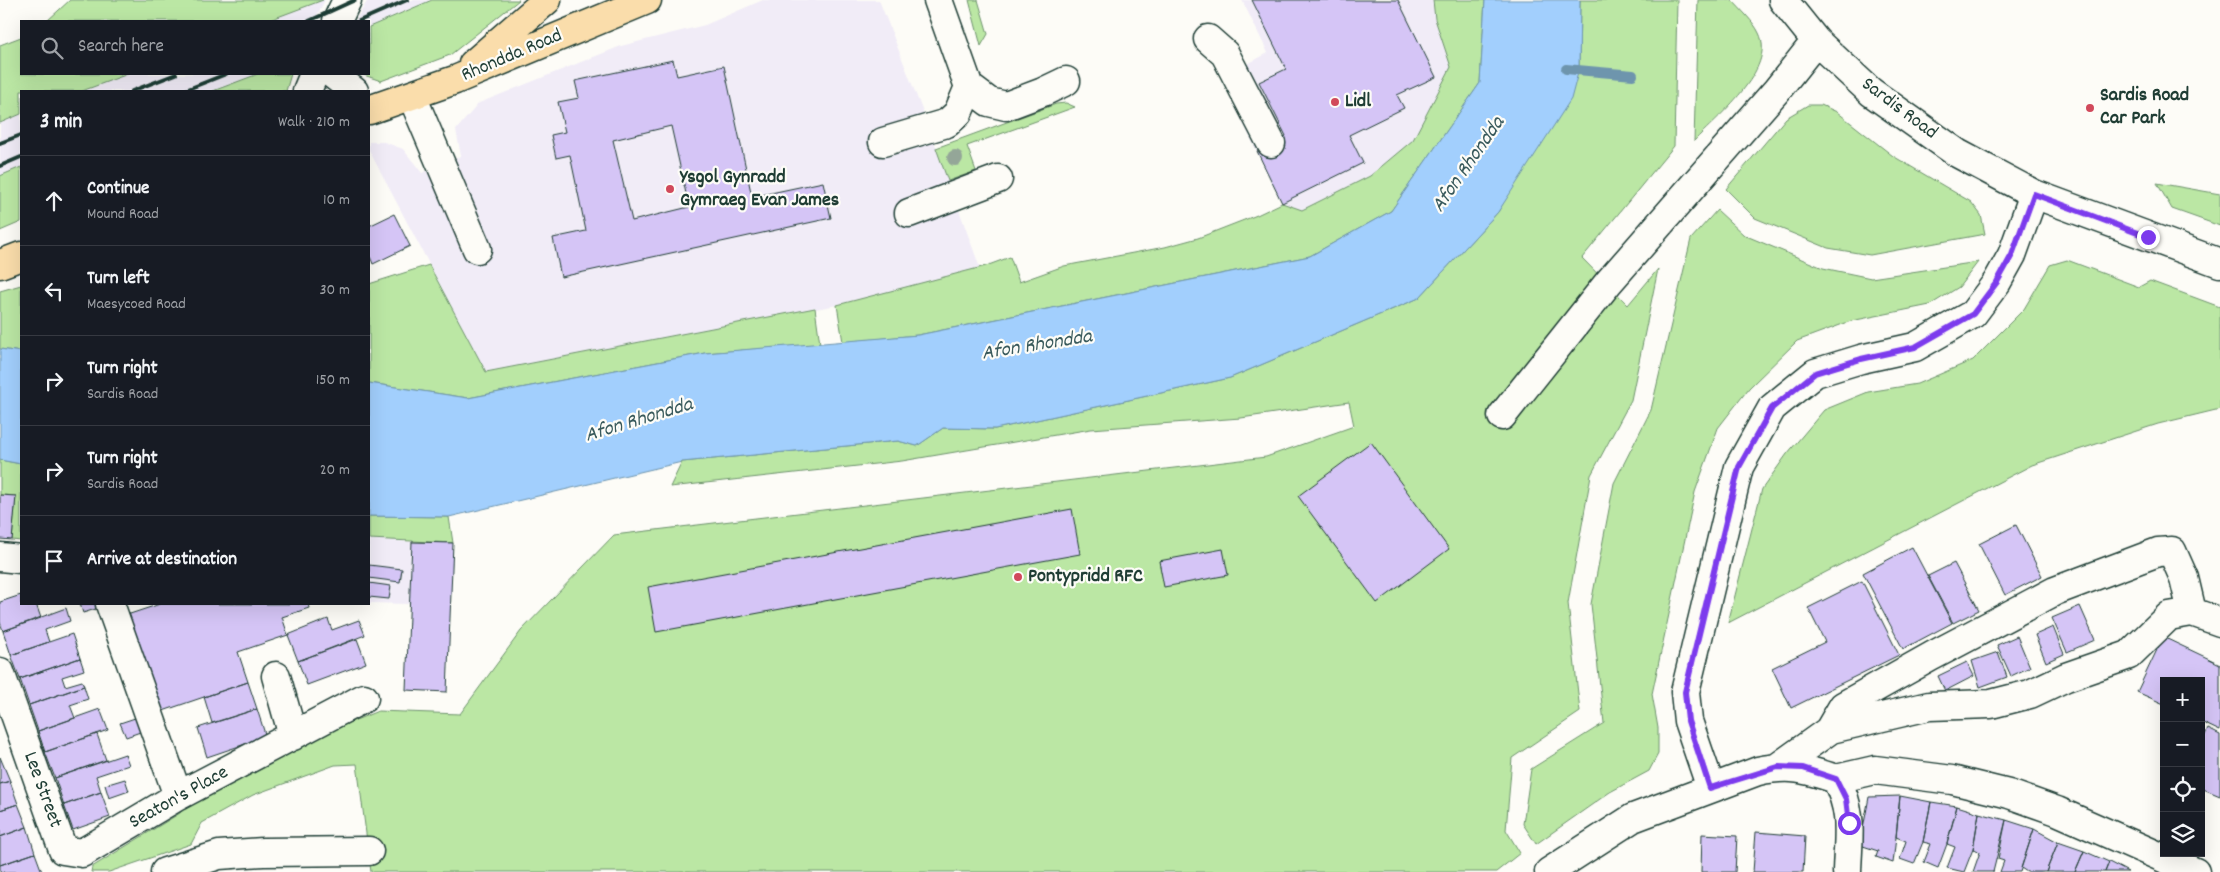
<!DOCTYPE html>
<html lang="en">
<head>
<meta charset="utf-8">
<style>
	:root { --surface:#171b24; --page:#20242c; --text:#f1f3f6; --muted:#9ea1a6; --line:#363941 }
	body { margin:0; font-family:Dekko,sans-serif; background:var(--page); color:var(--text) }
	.controls { position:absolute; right:15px; bottom:15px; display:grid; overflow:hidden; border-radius:0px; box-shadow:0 5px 20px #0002 }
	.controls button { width:45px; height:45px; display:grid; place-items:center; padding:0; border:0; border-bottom:1px solid var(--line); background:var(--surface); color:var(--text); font:25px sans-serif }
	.stop { position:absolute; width:15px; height:15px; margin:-11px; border:4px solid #7c3aed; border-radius:50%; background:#fff }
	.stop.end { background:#7c3aed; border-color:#fff; box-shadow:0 1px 5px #0008 }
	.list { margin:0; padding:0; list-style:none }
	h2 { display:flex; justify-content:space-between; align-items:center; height:65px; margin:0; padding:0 20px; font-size:21px }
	h2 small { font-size:16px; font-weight:400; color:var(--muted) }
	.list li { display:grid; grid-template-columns:32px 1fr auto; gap:15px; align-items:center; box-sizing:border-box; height:90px; padding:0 20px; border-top:1px solid var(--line) }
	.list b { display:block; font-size:19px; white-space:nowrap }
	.list p { margin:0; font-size:16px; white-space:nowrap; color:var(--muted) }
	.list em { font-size:16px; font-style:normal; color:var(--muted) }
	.icon { flex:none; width:28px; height:28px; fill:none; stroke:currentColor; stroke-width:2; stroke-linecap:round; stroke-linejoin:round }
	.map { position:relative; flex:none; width:2220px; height:872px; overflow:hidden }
	.search { position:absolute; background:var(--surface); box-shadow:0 5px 20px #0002; left:20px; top:20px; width:350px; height:55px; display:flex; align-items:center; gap:12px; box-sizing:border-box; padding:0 18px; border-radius:0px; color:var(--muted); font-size:19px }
	.panel { position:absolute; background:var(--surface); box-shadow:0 5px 20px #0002; left:20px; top:90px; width:350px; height:515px; border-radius:0px }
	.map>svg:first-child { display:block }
</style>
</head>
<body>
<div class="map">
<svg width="2220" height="872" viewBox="0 0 2220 872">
	<rect width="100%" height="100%" fill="#fdfcf7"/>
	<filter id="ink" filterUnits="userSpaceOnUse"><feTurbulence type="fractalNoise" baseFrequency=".02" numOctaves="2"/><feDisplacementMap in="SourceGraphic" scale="10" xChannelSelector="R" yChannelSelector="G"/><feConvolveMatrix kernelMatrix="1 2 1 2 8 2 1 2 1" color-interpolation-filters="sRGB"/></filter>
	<g filter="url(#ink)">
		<path fill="#f1ecf7" d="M 323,0 L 325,0 L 314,21 L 267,21 Z
			M 368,0 L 432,0 L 369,27 L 369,21 L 355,21 Z
			M 763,0 L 879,0 L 930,130 L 980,268 L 837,305 L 486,372 L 369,150 L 369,142 L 384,142 L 403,149 L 422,173 L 461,156 L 456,130 L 479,103 L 621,46 L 705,25 Z
			M 1242,0 L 1433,0 L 1435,19 L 1452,67 L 1413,141 L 1370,176 L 1302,210 L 1282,203 L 1221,78 L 1268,53 Z
			M 128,74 L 258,74 L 213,91 L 82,91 Z
			M 21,114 L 21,167 L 0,176 L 0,123 Z
			M 369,539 L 412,542 L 409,604 L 369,603 Z"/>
		<path fill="#bbe7a4" stroke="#6d926c" d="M 70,0 L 323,0 L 267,21 L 47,21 Z
			M 432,0 L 519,0 L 450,55 L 381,81 L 361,74 L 369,74 L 369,27 Z
			M 969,0 L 978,0 L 988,34 L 981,46 Z
			M 1433,0 L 1485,0 L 1480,83 L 1391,211 L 1310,256 L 918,335 L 843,342 L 837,305 L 986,266 L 1010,257 L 1019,282 L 1064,266 L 1165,247 L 1198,238 L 1257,215 L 1282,203 L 1302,210 L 1370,176 L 1413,140 L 1451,67 L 1435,19 Z
			M 1580,0 L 1677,0 L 1674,146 L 1582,258 L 1628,305 L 1658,269 L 1631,400 L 1591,475 L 1568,603 L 1580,712 L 1512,758 L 1506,830 L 1520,853 L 1496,872 L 371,872 L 357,764 L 335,765 L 253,795 L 202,823 L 191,844 L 109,872 L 91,872 L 92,867 L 180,813 L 192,800 L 341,726 L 378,711 L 460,714 L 521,631 L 614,535 L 1266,457 L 1354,426 L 1349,402 L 1241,418 L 1091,429 L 902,461 L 670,487 L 682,462 L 898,441 L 917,446 L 943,428 L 995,429 L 1230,378 L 1419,298 L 1498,212 L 1579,69 Z
			M 1698,0 L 1732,0 C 1741,10 1754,22 1759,33 C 1777,69 1716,118 1694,141 Z
			M 21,37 L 21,74 L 128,74 L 82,91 L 21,91 L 21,114 L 0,123 L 0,45 Z
			M 258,74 L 291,74 L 286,91 L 213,91 Z
			M 1066,103 L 1075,107 L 967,146 L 976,171 L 948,181 L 936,148 L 1056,104 Z
			M 1808,105 L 1821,105 L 1837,112 L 1893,156 L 1971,202 L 1981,215 L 1985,234 L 1870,255 L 1828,248 L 1755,218 L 1726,189 L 1786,118 Z
			M 21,167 L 21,222 L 0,231 L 0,176 Z
			M 2157,183 L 2220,194 L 2220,226 L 2172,209 Z
			M 1717,210 L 1744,235 L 1823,268 L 1871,278 L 1978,262 L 1959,287 L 1930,305 L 1851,321 L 1797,341 L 1749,388 L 1718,428 L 1695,492 L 1652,694 L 1658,728 L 1658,754 L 1649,771 L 1610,792 L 1536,844 L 1523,824 L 1531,769 L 1604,723 L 1591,604 L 1614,483 L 1651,410 L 1691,239 Z
			M 2067,260 L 2139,287 L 2150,281 L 2220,307 L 2220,409 L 2158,424 L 2032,465 L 1728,623 L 1762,489 L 1787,454 L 1824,410 L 1868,392 L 1917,384 L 1973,360 L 2024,309 L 2050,265 Z
			M 429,265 L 486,372 L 815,308 L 820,344 L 705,353 L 468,398 L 369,383 L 369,284 Z
			M 21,285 L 21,352 L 0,349 L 0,291 Z
			M 0,460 L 21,464 L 21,541 L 12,540 L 16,496 L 0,495 Z
			M 369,516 L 449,517 L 453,543 L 369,539 Z"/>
		<path fill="#a2cffd" stroke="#6e95ad" d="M 1485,0 L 1580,0 L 1579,69 L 1571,99 L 1498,212 L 1419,298 L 1230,378 L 995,429 L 943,428 L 917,446 L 898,441 L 682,462 L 449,517 L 369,516 L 369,383 L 468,398 L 705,353 L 918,335 L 1310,256 L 1391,211 L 1480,83 Z
			M 0,349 L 21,352 L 21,464 L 0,460 Z"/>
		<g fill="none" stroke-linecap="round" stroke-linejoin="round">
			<path stroke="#6e95ad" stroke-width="10" d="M 1566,69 L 1633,75"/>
		</g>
		<path fill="#d5c5f6" stroke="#1f3d34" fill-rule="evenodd" d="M 1252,0 L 1398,0 L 1436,77 L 1397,95 L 1404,108 L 1349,135 L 1363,163 L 1282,203 L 1257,151 L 1286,136 L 1259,82 L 1286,69 Z
			M 673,60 L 677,76 L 724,66 L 752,197 L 823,182 L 831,218 L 561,277 L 553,238 L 586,231 L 570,155 L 556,158 L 551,135 L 565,132 L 558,102 L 579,98 L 575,81 ZM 671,126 L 689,207 L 632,221 L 613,140 Z
			M 394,214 L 410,246 L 373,264 L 369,254 L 369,226 Z
			M 1371,442 L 1449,549 L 1377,603 L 1298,496 Z
			M 0,495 L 16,496 L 12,540 L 0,539 Z
			M 1072,509 L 1080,554 L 656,632 L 648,587 Z
			M 2016,525 L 2042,576 L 2005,595 L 1979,544 Z
			M 412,542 L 453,543 L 447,692 L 406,690 Z
			M 1912,547 L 1952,623 L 1903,649 L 1863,573 Z
			M 1223,549 L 1228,575 L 1164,587 L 1159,561 Z
			M 1954,563 L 1979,610 L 1953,623 L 1928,576 Z
			M 369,565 L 402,569 L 400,582 L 369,578 Z
			M 1862,581 L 1899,655 L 1791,708 L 1772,668 L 1825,642 L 1808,608 Z
			M 369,583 L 391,586 L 389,599 L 369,597 Z
			M 21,595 L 21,604 L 36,604 L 41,618 L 3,631 L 0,622 L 0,602 Z
			M 80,604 L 101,604 L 102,607 L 83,613 Z
			M 160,604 L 308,604 L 309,608 L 282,617 L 288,635 L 238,652 L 248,682 L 157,713 L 124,616 Z
			M 2080,606 L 2095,640 L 2067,652 L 2052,618 Z
			M 66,608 L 70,621 L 45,630 L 49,642 L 11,655 L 3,631 Z
			M 328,619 L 332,630 L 359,620 L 365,635 L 298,661 L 288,635 Z
			M 2053,627 L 2064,654 L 2046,662 L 2035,635 Z
			M 72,634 L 80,658 L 20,679 L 11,655 Z
			M 2017,636 L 2030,667 L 2011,676 L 1997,645 Z
			M 2163,637 L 2220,664 L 2220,731 L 2201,722 L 2201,681 L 2164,681 L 2164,704 L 2137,692 Z
			M 357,639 L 366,663 L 307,685 L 298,661 Z
			M 1998,652 L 2007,677 L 1980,687 L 1972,661 Z
			M 80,658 L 84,670 L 62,677 L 65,686 L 82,681 L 84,686 L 29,705 L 20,679 Z
			M 1967,662 L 1974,676 L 1945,691 L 1938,676 Z
			M 248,682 L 257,709 L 212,723 L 204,697 Z
			M 84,686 L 88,699 L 70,705 L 75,718 L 38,731 L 29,705 Z
			M 100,709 L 108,730 L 45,752 L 38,731 Z
			M 257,709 L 266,737 L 207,757 L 198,728 Z
			M 141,716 L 146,730 L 126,737 L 120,723 Z
			M 2208,729 L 2220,735 L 2220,796 L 2201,788 L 2201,743 Z
			M 97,734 L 106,760 L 55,778 L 45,752 Z
			M 125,754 L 129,765 L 96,776 L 101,792 L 64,805 L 55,778 Z
			M 0,757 L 10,781 L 0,784 Z
			M 125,779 L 129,791 L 109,798 L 105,785 Z
			M 10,781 L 18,804 L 0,810 L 0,784 Z
			M 101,792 L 110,817 L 73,830 L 64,805 Z
			M 1900,796 L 1931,802 L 1923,842 L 1914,864 L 1900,859 L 1906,841 L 1896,837 Z
			M 1900,796 L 1896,837 L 1893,863 L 1876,857 L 1878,851 L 1860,845 L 1869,797 Z
			M 1931,802 L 1957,806 L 1947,844 L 1938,868 L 1924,862 L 1931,844 L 1923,842 Z
			M 18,804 L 27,827 L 0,837 L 0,810 Z
			M 1957,806 L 1979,813 L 1973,849 L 1964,872 L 1947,868 L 1955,847 L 1947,844 Z
			M 1979,813 L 2006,820 L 1993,872 L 1973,872 L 1980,852 L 1973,849 Z
			M 2006,820 L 2034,829 L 2020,872 L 2000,872 L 2004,861 L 1998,859 Z
			M 27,827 L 35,853 L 0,865 L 0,837 Z
			M 2034,829 L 2058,842 L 2046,872 L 2027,872 L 2021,868 Z
			M 1756,832 L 1805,836 L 1803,872 L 1753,872 Z
			M 1702,834 L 1737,836 L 1735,872 L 1701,872 Z
			M 2058,842 L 2084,851 L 2075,872 L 2046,872 Z
			M 2084,851 L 2109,862 L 2105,872 L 2075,872 Z
			M 35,853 L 42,872 L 0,872 L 0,865 Z
			M 2109,862 L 2128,872 L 2105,872 Z"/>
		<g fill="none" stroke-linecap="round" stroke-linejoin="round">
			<g stroke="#1f3d34" stroke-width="31">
				<path id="minor" d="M 938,0 L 969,87 L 989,102 L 1006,106 L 1043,92 L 1066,81
					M 1783,0 L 1816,41 L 1871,92 L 1957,153 L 2034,194 L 2220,263
					M 337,21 L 347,0
					M 1208,39 L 1225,54 L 1271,143
					M 332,74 L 354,91
					M 307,91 L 314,74
					M 412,96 L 477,249
					M 883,142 L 947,123 L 958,113 L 969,87
					M 909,213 L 998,179
					M 1502,416 L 1608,283 L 1777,90 L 1816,41
					M 0,557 L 21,559
					M 110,604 L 178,796
					M 0,672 L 63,850 L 82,853 L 178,796 L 364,698
					M 276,676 L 293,736
					M 1829,730 L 1843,706 L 1932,656 L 2055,591 L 2158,552 L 2172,551 L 2184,578 L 2192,612
					M 1778,767 L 1831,729 L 1929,706 L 1991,704 L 2030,694 L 2066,677 L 2129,655 L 2169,616 L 2192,612 L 2220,622
					M 1836,779 L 1875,770 L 1952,780 L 2009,794 L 2057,811 L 2195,872
					M 1836,779 C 1854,813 1848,836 1847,872
					M 1711,788 L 1688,721 L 1685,692 L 1739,467 L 1772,408 L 1815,373 L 1861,359 L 1915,347 L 1973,314 L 1997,282 L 2012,255 L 2034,194
					M 165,872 L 219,855 L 263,852 L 369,851
					M 1549,872 L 1633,818 L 1758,771 C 1790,764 1806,769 1836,779"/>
			</g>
			<g stroke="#1f3d34" stroke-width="31">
				<path id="major" d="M 473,64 L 547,0
					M 369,110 L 455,80 L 647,0
					M 0,264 L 21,256"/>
			</g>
			<use href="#minor" stroke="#fdfcf7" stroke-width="28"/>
			<use href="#major" stroke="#faddab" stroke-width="28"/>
			<path stroke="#1f3d34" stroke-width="4" d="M 309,21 L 355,0
				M 359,21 L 407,0
				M 132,91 L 176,74
				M 183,91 L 226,74
				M 0,143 L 21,135
				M 0,166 L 21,157"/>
		</g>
		<circle fill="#94a698" cx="955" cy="158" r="8"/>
	</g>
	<g fill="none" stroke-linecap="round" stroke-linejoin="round" filter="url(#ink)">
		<path stroke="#7c3aed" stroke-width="6" d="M 1849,823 L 1846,799 L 1836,779 L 1803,768 L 1778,767 L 1710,788 L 1688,721 L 1685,692 L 1739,467 L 1772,408 L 1815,373 L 1861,359 L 1915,347 L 1973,314 L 1997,282 L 2012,255 L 2034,194 L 2148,237"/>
	</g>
	<g fill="#d1495b" stroke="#fdfcf7" stroke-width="2">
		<circle cx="1335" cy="102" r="5"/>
		<circle cx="2090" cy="108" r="5"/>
		<circle cx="670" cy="189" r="5"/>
		<circle cx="1018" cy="577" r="5"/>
	</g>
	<g text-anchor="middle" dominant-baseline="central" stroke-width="4.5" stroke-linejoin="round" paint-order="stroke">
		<g font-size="20" fill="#1f3d34" stroke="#fdfcf7">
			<text transform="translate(512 56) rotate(-23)">Rhondda Road</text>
			<text transform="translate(1899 109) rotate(37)">Sardis Road</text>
			<text transform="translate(42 790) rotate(70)">Lee Street</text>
			<text transform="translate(179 798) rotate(-29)">Seaton's Place</text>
		</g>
		<g font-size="20" font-weight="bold" fill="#1f3d34" stroke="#fdfcf7" text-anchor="start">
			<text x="2100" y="96">Sardis Road<tspan x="2100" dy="23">Car Park</tspan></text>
			<text x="1345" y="102">Lidl</text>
			<text x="680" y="178">Ysgol Gynradd<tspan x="680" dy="23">Gymraeg Evan James</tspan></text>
			<text x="1028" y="577">Pontypridd RFC</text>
		</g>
		<g font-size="21" font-style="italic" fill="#395a5c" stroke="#fdfcf7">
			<text transform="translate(1469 165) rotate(-55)">Afon Rhondda</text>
			<text transform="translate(1037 346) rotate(-9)">Afon Rhondda</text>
			<text transform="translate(639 421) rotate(-17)">Afon Rhondda</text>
		</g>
	</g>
</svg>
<div class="controls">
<button>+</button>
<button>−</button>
<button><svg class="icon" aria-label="locate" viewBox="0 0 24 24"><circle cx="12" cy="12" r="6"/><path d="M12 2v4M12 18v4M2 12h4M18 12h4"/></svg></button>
<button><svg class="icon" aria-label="layers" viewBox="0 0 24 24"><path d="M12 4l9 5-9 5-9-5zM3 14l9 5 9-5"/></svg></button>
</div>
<div class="stop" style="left:1849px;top:823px"></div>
<div class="stop end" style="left:2148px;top:237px"></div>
<div class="search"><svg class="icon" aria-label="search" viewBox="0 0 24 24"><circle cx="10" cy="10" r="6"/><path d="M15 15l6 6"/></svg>Search here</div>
<section class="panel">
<h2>3 min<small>Walk · 210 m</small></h2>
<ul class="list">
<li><svg class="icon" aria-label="ahead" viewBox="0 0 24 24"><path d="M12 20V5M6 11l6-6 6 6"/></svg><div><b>Continue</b><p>Mound Road</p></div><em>10 m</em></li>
<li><svg class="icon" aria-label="left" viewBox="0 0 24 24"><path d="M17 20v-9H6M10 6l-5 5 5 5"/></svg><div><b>Turn left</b><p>Maesycoed Road</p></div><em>30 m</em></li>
<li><svg class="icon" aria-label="right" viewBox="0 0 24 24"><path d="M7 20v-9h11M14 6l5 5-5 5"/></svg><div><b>Turn right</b><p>Sardis Road</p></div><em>150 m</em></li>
<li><svg class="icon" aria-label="right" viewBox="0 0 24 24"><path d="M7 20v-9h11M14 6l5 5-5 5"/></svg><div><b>Turn right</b><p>Sardis Road</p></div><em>20 m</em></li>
<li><svg class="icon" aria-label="arrive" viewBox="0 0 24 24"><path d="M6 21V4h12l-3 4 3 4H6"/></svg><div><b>Arrive at destination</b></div></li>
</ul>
</section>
</div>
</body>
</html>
